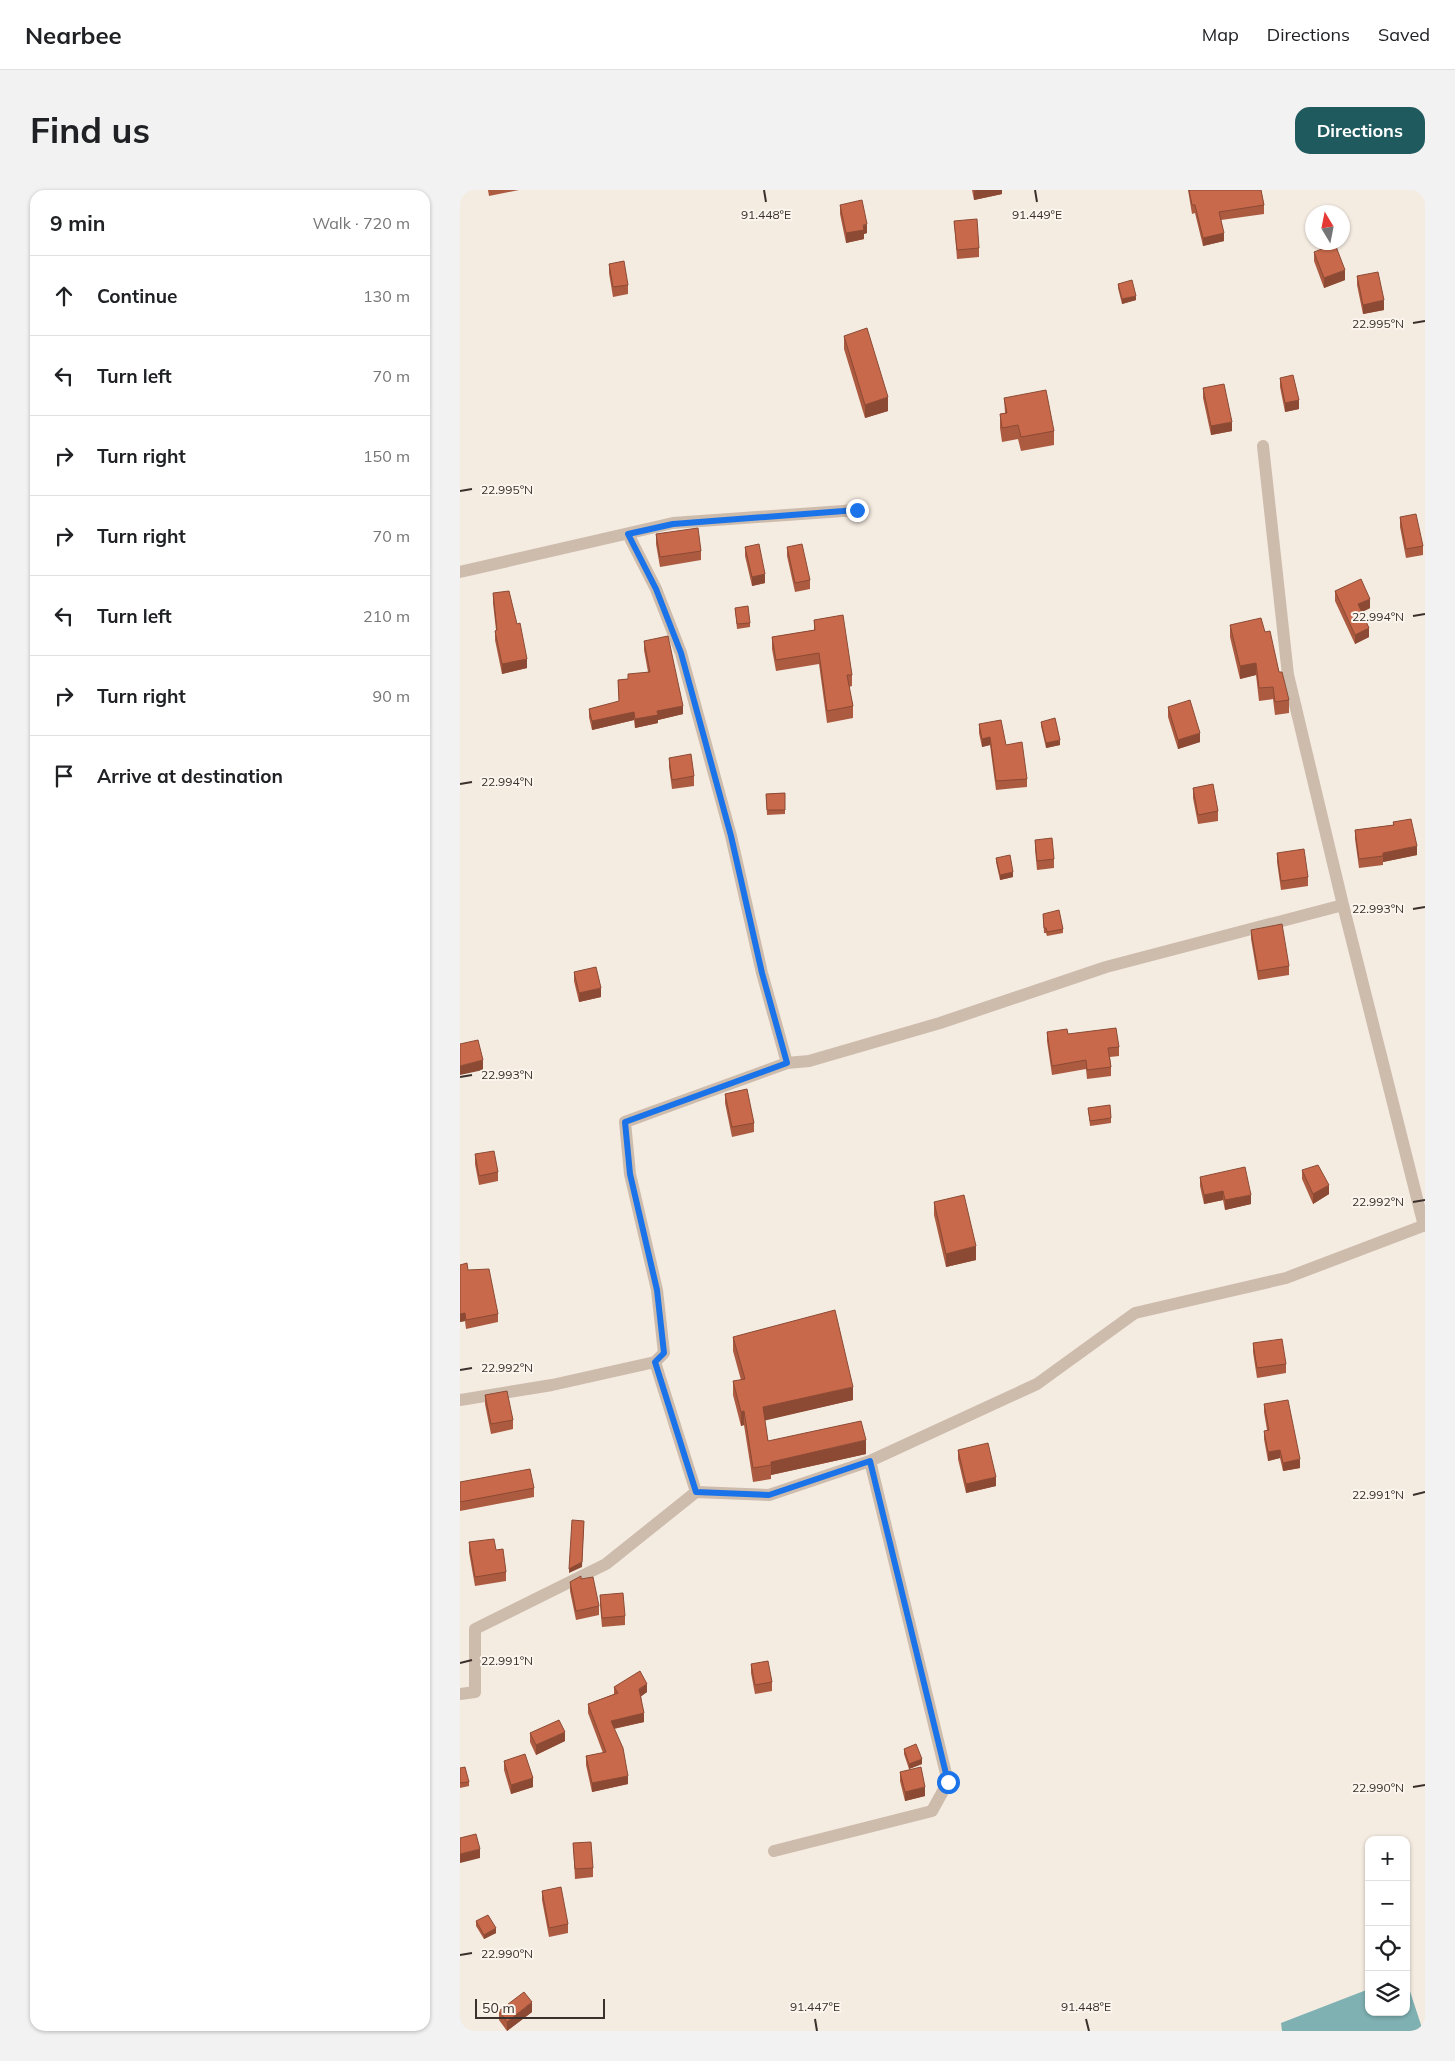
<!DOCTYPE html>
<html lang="en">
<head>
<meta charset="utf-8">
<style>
	:root { --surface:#fff; --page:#f2f2f2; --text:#202124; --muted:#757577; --line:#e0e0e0; --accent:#1f5a5e }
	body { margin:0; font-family:Mulish,sans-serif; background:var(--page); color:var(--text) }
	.controls { position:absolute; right:15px; bottom:15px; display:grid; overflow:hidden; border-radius:10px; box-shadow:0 1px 4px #0004 }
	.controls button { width:45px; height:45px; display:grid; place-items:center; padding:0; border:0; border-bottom:1px solid var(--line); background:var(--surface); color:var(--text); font:25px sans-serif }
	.compass { position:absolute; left:845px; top:15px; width:45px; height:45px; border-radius:50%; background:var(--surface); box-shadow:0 1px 4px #0004; rotate:350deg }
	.scale { position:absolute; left:15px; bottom:12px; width:130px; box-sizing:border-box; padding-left:5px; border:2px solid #3b302b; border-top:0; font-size:14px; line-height:18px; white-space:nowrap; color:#3b302b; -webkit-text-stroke:4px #fbf5ee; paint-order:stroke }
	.stop { position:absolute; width:15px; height:15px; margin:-11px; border:4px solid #1a73e8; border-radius:50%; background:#fff }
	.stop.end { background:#1a73e8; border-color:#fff; box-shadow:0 1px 5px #0008 }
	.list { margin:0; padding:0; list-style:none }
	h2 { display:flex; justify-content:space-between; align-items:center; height:65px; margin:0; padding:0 20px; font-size:21px }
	h2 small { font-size:16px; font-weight:400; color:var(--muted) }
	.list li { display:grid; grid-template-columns:32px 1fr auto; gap:15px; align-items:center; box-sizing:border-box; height:80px; padding:0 20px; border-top:1px solid var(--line) }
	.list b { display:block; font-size:19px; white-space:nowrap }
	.list em { font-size:16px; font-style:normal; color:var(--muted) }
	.icon { flex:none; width:28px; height:28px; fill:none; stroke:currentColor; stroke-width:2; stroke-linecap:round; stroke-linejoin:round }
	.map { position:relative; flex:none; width:965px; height:1841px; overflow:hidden; border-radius:15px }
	header { display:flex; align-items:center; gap:30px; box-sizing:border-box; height:70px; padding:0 25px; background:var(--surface); border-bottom:1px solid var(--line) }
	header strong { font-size:24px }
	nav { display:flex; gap:28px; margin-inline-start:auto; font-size:18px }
	.intro { display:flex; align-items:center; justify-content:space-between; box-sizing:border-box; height:120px; padding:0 30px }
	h1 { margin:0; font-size:35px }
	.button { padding:12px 22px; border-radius:15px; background:var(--accent); color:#fff; font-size:18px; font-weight:700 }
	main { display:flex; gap:30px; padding:0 30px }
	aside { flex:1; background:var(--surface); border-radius:15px; box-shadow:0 1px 4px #0004 }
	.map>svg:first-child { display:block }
</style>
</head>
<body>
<header>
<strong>Nearbee</strong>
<nav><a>Map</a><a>Directions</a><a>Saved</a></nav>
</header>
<div class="intro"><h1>Find us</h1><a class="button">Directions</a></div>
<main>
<aside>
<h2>9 min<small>Walk · 720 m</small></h2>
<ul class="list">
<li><svg class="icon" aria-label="ahead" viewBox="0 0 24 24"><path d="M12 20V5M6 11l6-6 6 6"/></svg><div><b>Continue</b></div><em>130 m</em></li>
<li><svg class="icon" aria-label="left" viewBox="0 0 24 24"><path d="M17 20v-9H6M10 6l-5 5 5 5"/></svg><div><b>Turn left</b></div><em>70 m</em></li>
<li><svg class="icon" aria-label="right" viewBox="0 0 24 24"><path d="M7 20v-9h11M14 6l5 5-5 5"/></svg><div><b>Turn right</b></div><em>150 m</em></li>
<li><svg class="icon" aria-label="right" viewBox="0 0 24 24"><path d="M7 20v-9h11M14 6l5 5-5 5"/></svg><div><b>Turn right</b></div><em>70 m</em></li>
<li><svg class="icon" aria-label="left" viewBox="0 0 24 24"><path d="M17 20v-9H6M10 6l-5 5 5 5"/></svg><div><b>Turn left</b></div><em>210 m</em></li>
<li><svg class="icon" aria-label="right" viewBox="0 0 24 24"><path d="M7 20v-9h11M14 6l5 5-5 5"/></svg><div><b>Turn right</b></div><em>90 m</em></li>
<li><svg class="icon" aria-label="arrive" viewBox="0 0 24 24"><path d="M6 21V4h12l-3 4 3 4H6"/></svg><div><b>Arrive at destination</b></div></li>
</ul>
</aside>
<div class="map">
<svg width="965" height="1841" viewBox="0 0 965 1841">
	<rect width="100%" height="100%" fill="#f4ebe1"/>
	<path fill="#7fb0b2" d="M 946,1789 L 963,1841 L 822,1841 L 821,1833 L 909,1799 L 909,1822 L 946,1822 Z"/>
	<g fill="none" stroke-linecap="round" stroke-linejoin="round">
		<path stroke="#cdbbac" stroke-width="12" d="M 803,256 L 828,485 L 883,715 L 964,1036
			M 168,344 L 196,399 L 221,463 L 271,646 L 302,783 L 327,873
			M 0,382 L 213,333 L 397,320
			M 195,1172 L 236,1302
			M 0,1210 L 92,1195 L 195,1172 L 204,1163 L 197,1100 L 170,984 L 165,932 L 327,873 L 349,871 L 480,833 L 646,777 L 883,715
			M 0,1504 L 15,1502 L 15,1439 L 146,1374 L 236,1302 L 309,1305 L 410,1271 L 577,1194 L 675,1123 L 826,1088 L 965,1035
			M 314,1661 L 472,1621 L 488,1592 L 410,1271"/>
	</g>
	<path fill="#ac5a40" d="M 28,0 L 59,0 L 29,6 Z
		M 512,0 L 542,0 L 542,4 L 514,10 Z
		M 728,0 L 801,0 L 804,15 L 804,24 L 761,30 L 764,51 L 743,56 L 735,23 L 732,24 Z
		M 380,15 L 407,43 L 404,44 L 404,49 L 386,53 L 380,24 Z
		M 494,31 L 519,58 L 519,67 L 497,69 Z
		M 854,62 L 885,90 L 864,98 L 854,71 Z
		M 149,74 L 168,95 L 168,104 L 153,107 L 149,83 Z
		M 897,86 L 924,120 L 903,124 L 897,95 Z
		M 658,94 L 676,110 L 662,114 L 658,98 Z
		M 384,146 L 428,221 L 405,228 L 384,159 Z
		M 820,188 L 839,219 L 825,222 L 820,197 Z
		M 743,198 L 772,241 L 751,245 L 743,208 Z
		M 544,208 L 594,241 L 594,255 L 561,261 L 558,249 L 542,252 L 540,238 L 540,224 L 545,223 Z
		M 940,327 L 963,356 L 963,365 L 946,368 L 940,337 Z
		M 196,344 L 241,361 L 241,370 L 200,377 L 196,354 Z
		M 285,357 L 305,393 L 292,396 L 285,366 Z
		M 327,357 L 350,390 L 350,399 L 335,402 L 327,366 Z
		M 875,401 L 910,418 L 902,422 L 909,447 L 895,454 L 875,411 Z
		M 33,403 L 57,434 L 67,478 L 42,484 L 35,450 L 35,441 L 36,440 L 33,413 Z
		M 275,418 L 290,433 L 290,437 L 277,439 Z
		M 354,430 L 392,485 L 392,496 L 389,497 L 393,516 L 393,528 L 367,533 L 359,474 L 316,481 L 312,459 L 312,447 L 354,440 Z
		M 770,435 L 805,442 L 829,510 L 829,523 L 815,525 L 813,509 L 799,511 L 796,485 L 780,489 L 770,447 Z
		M 184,451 L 223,524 L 198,530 L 198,533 L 175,538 L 174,530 L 132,540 L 129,527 L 129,519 L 159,512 L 158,490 L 168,489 L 188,482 L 184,460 Z
		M 708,517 L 740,552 L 718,559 L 708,527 Z
		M 581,532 L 600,555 L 586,558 L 581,536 Z
		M 519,534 L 567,589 L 567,597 L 536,600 L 530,555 L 522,557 L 519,543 Z
		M 209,568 L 234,586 L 234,596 L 212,599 L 209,577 Z
		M 733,598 L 758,621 L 758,631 L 738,634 L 733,608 Z
		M 325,603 L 325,624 L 307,625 L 306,604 Z
		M 933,632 L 957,665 L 923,672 L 923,675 L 899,678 L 895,649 L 895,640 L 933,635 Z
		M 575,650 L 594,669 L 594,678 L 577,680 L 575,659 Z
		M 817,663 L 848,687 L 848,696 L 821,700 L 817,672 Z
		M 536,668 L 553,687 L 540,690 L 536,672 Z
		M 583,724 L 603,739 L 603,743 L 587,746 L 586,743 L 584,743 Z
		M 791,740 L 829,776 L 829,785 L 798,790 L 791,749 Z
		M 114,782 L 141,807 L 119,812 L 114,791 Z
		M 587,842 L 608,844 L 659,857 L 659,866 L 650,867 L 651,877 L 651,886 L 627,889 L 626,879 L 592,885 L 587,851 Z
		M 265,904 L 294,933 L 294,942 L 272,947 L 265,913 Z
		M 628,918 L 651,928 L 651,933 L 630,936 Z
		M 15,964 L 38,982 L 38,991 L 19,995 L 15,974 Z
		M 842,980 L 869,1004 L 853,1014 L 842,989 Z
		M 740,987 L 791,1014 L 765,1020 L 763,1010 L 744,1014 L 740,996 Z
		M 474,1012 L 516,1070 L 486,1077 L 474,1025 Z
		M 8,1080 L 38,1124 L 38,1132 L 6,1139 L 5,1131 L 0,1132 Z
		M 273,1147 L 393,1210 L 304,1230 L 308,1251 L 406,1264 L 311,1285 L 311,1289 L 293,1292 L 284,1235 L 281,1236 L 273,1205 L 273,1191 L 281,1190 L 273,1161 Z
		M 793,1153 L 826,1174 L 826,1183 L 797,1188 L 793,1162 Z
		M 25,1205 L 53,1230 L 53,1239 L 31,1244 L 25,1214 Z
		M 804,1214 L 840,1278 L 823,1281 L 820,1268 L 808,1271 L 804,1249 L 804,1241 L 807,1240 L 804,1222 Z
		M 498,1260 L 536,1296 L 506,1303 L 498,1269 Z
		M 0,1292 L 74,1298 L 74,1307 L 0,1321 Z
		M 9,1352 L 36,1360 L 46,1382 L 46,1391 L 15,1396 L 9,1362 Z
		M 121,1389 L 139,1416 L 139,1425 L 116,1430 L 110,1401 L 110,1392 Z
		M 140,1405 L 165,1426 L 165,1435 L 142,1437 L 140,1415 Z
		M 291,1474 L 312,1492 L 312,1501 L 295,1504 L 291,1483 Z
		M 154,1497 L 187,1502 L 181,1506 L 184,1532 L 154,1539 L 168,1594 L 132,1602 L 126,1575 L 126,1566 L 143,1563 L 128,1523 L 128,1514 L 154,1504 Z
		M 70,1543 L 105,1551 L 76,1565 L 70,1552 Z
		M 444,1559 L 462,1574 L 449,1579 L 444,1564 Z
		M 44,1571 L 73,1597 L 51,1604 L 44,1580 Z
		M 0,1578 L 9,1592 L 9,1596 L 0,1598 Z
		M 440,1582 L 465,1606 L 445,1611 L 440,1591 Z
		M 113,1653 L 133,1678 L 133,1687 L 115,1689 Z
		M 82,1701 L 108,1734 L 108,1743 L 89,1747 L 82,1710 Z
		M 16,1731 L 36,1743 L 24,1749 L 16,1736 Z
		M 39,1821 L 72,1822 L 47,1841 L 39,1830 Z"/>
	<path fill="#8c4a34" d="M 517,0 L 542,0 L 542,4 L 514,10 L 514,1 Z
		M 407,34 L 407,43 L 404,44 L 404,49 L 386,53 L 386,43 Z
		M 764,43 L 764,51 L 743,56 L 743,48 Z
		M 885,80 L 885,90 L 864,98 L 864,88 Z
		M 676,106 L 676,110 L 662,114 L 662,109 Z
		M 924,110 L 924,120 L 903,124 L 903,115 Z
		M 428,207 L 428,221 L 405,228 L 405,215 Z
		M 839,210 L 839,219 L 825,222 L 825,213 Z
		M 772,232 L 772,241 L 751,245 L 751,236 Z
		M 305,384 L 305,393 L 292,396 L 292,387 Z
		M 910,409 L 910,418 L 898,424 L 898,414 Z
		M 909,438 L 909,447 L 895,454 L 895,445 Z
		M 67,469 L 67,478 L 42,484 L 42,474 Z
		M 796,473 L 796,485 L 780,489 L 780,476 Z
		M 223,516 L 223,524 L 198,530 L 198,533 L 175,538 L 175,529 L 197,521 Z
		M 174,522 L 174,530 L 132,540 L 132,531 Z
		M 740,543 L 740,552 L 718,559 L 718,550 Z
		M 530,547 L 530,555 L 522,557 L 522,549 Z
		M 600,550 L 600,555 L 586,558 L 586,553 Z
		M 957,656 L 957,665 L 923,672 L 923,663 Z
		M 553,682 L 553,687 L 540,690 L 540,685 Z
		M 141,798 L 141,807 L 119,812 L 119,803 Z
		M 23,870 L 23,880 L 0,885 L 0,876 Z
		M 869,995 L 869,1004 L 853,1014 L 853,1004 Z
		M 763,1001 L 763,1010 L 744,1014 L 744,1005 Z
		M 791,1005 L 791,1014 L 765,1020 L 765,1010 Z
		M 516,1056 L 516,1070 L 486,1077 L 486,1064 Z
		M 5,1123 L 5,1131 L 0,1132 L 0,1124 Z
		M 393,1197 L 393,1210 L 303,1231 L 303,1217 Z
		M 284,1221 L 284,1235 L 281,1236 L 281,1222 Z
		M 406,1250 L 406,1264 L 311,1285 L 311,1272 Z
		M 820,1260 L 820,1268 L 808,1271 L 808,1262 Z
		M 840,1269 L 840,1278 L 823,1281 L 823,1273 Z
		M 536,1287 L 536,1296 L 506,1303 L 506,1294 Z
		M 124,1331 L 122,1377 L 109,1383 L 109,1379 Z
		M 187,1494 L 187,1502 L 179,1508 L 179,1499 Z
		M 184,1523 L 184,1532 L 151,1539 L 151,1531 Z
		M 105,1542 L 105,1551 L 76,1565 L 76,1555 Z
		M 462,1569 L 462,1574 L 449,1579 L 449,1574 Z
		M 168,1586 L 168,1594 L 132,1602 L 132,1593 Z
		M 73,1588 L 73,1597 L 51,1604 L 51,1595 Z
		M 465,1597 L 465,1606 L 445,1611 L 445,1602 Z
		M 20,1659 L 20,1668 L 0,1673 L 0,1664 Z
		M 36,1738 L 36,1743 L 24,1749 L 24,1745 Z
		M 72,1812 L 72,1822 L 47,1841 L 47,1832 Z"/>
	<path fill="#c8694b" stroke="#8c4a34" d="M 729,0 L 801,0 L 804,15 L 759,22 L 764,43 L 743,48 L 735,15 L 732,15 Z
		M 402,10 L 407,34 L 403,35 L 404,40 L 386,43 L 380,15 Z
		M 517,29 L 519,58 L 497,60 L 494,31 Z
		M 875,54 L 885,80 L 864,88 L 854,62 Z
		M 164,71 L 168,95 L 153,97 L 149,74 Z
		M 918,82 L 924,110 L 903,115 L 897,86 Z
		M 672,90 L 676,106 L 662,109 L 658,94 Z
		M 407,138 L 428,207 L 405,215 L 384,146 Z
		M 833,185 L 839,210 L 825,213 L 820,188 Z
		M 764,194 L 772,232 L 751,236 L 743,198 Z
		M 586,200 L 594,241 L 561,247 L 558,235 L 542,238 L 540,224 L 547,223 L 544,208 Z
		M 956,324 L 963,356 L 946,359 L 940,327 Z
		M 238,338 L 241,361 L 200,367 L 196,344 Z
		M 299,354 L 305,384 L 292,387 L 285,357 Z
		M 342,354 L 350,390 L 335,393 L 327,357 Z
		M 901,389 L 910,409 L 898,414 L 909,438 L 895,445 L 875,401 Z
		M 49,401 L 57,434 L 60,433 L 67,469 L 42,474 L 35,441 L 37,440 L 33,403 Z
		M 288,416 L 290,433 L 277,434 L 275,418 Z
		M 383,425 L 392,485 L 387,485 L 393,516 L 367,521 L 359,463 L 316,470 L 312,447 L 355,440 L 354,430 Z
		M 801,428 L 805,442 L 810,441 L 819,482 L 822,482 L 829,510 L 815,512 L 813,497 L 799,498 L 796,473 L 780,476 L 770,435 Z
		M 208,446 L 223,516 L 197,521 L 198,525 L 175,529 L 174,522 L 132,531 L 129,519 L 159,511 L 158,490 L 168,489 L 168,484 L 190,482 L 184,451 Z
		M 730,510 L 740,543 L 718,550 L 708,517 Z
		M 595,528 L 600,550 L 586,553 L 581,532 Z
		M 541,530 L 546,555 L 562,552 L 567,589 L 536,591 L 530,547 L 522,549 L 519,534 Z
		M 231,564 L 234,586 L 212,590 L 209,568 Z
		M 753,594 L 758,621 L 738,625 L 733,598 Z
		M 325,603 L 325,620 L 307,620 L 306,604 Z
		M 951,629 L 957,656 L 923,663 L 923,666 L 899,669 L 895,640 L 934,635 L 933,632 Z
		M 592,648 L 594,669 L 577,671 L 575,650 Z
		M 844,659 L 848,687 L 821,691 L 817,663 Z
		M 550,665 L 553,682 L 540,685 L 536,668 Z
		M 599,720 L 603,739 L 587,742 L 586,738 L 584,738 L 583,724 Z
		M 822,734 L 829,776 L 798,781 L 791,740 Z
		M 136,777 L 141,798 L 119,803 L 114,782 Z
		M 656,838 L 659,857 L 648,858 L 651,877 L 627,880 L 626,870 L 592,876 L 587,842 L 607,839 L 608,844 Z
		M 18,850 L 23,870 L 0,876 L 0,854 Z
		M 287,899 L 294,933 L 272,937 L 265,904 Z
		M 650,915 L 651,928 L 630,931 L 628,918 Z
		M 34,961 L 38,982 L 19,986 L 15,964 Z
		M 858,975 L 869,995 L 853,1004 L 842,980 Z
		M 785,977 L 791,1005 L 765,1010 L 763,1001 L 744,1005 L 740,987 Z
		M 504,1005 L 516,1056 L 486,1064 L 474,1012 Z
		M 7,1073 L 8,1080 L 29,1079 L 38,1124 L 6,1130 L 5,1123 L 0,1124 L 0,1075 Z
		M 375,1120 L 393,1197 L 303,1217 L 308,1251 L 401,1231 L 406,1250 L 311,1272 L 311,1275 L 293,1278 L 284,1221 L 281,1222 L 273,1191 L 285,1189 L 273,1147 Z
		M 822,1149 L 826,1174 L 797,1178 L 793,1153 Z
		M 47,1201 L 53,1230 L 31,1234 L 25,1205 Z
		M 828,1210 L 840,1269 L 823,1273 L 820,1260 L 808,1262 L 804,1241 L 809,1240 L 804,1214 Z
		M 528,1253 L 536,1287 L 506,1294 L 498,1260 Z
		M 70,1279 L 74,1298 L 0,1312 L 0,1292 Z
		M 112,1330 L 124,1331 L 122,1372 L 109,1379 Z
		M 34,1349 L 36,1360 L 43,1359 L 46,1382 L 15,1387 L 9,1352 Z
		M 121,1386 L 121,1389 L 133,1387 L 139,1416 L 116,1421 L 110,1392 Z
		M 163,1403 L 165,1426 L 142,1428 L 140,1405 Z
		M 308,1471 L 312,1492 L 295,1495 L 291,1474 Z
		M 180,1481 L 187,1494 L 179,1499 L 184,1523 L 151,1531 L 163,1558 L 168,1586 L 132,1593 L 126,1566 L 146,1562 L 128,1514 L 158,1503 L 154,1497 Z
		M 99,1530 L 105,1542 L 76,1555 L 70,1543 Z
		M 456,1554 L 462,1569 L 449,1574 L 444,1559 Z
		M 65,1564 L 73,1588 L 51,1595 L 44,1571 Z
		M 5,1577 L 9,1592 L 0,1593 L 0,1578 Z
		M 461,1577 L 465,1597 L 445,1602 L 440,1582 Z
		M 16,1644 L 20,1659 L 0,1664 L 0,1648 Z
		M 131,1652 L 133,1678 L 115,1679 L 113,1653 Z
		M 101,1697 L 108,1734 L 89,1738 L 82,1701 Z
		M 28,1725 L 36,1738 L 24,1745 L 16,1731 Z
		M 64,1802 L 72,1812 L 47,1832 L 39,1821 Z"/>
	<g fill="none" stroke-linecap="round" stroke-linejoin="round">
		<path stroke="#1a73e8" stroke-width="6" d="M 397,320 L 213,334 L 168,344 L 196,399 L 221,463 L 271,646 L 302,783 L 327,873 L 165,932 L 170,984 L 197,1100 L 204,1163 L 195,1172 L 236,1302 L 309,1305 L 410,1271 L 488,1592"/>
	</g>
	<path fill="none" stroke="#3b302b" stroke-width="2" d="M 304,0 L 306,12M 575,0 L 577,12M 953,133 L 965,131M 0,301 L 12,299M 953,426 L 965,424M 0,594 L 12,592M 953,719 L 965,717M 0,887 L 12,885M 953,1012 L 965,1010M 0,1180 L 12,1178M 953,1305 L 965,1302M 0,1473 L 12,1470M 953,1597 L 965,1595M 0,1765 L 12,1763M 355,1829 L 357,1841M 626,1829 L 629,1841"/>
	<g font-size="12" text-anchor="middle" fill="#3b302b" stroke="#fbf5ee" stroke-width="4" stroke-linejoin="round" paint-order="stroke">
		<text x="306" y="29">91.448°E</text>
		<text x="577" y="29">91.449°E</text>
		<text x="918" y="138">22.995°N</text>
		<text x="47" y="304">22.995°N</text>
		<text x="918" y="431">22.994°N</text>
		<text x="47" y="596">22.994°N</text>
		<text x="918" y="723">22.993°N</text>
		<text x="47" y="889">22.993°N</text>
		<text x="918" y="1016">22.992°N</text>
		<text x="47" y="1182">22.992°N</text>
		<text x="918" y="1309">22.991°N</text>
		<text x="47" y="1475">22.991°N</text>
		<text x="918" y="1602">22.990°N</text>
		<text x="47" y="1768">22.990°N</text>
		<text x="355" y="1821">91.447°E</text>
		<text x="626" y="1821">91.448°E</text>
	</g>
</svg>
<div class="controls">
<button>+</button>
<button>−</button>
<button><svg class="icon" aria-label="locate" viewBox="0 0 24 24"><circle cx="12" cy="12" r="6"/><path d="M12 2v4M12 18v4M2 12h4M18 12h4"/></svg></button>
<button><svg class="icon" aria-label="layers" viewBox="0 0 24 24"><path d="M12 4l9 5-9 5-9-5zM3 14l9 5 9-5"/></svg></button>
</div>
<svg class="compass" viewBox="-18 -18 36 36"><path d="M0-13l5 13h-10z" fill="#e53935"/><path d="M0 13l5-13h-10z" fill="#757577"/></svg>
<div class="scale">50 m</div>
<div class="stop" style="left:488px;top:1592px"></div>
<div class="stop end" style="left:397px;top:320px"></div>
</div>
</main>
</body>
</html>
